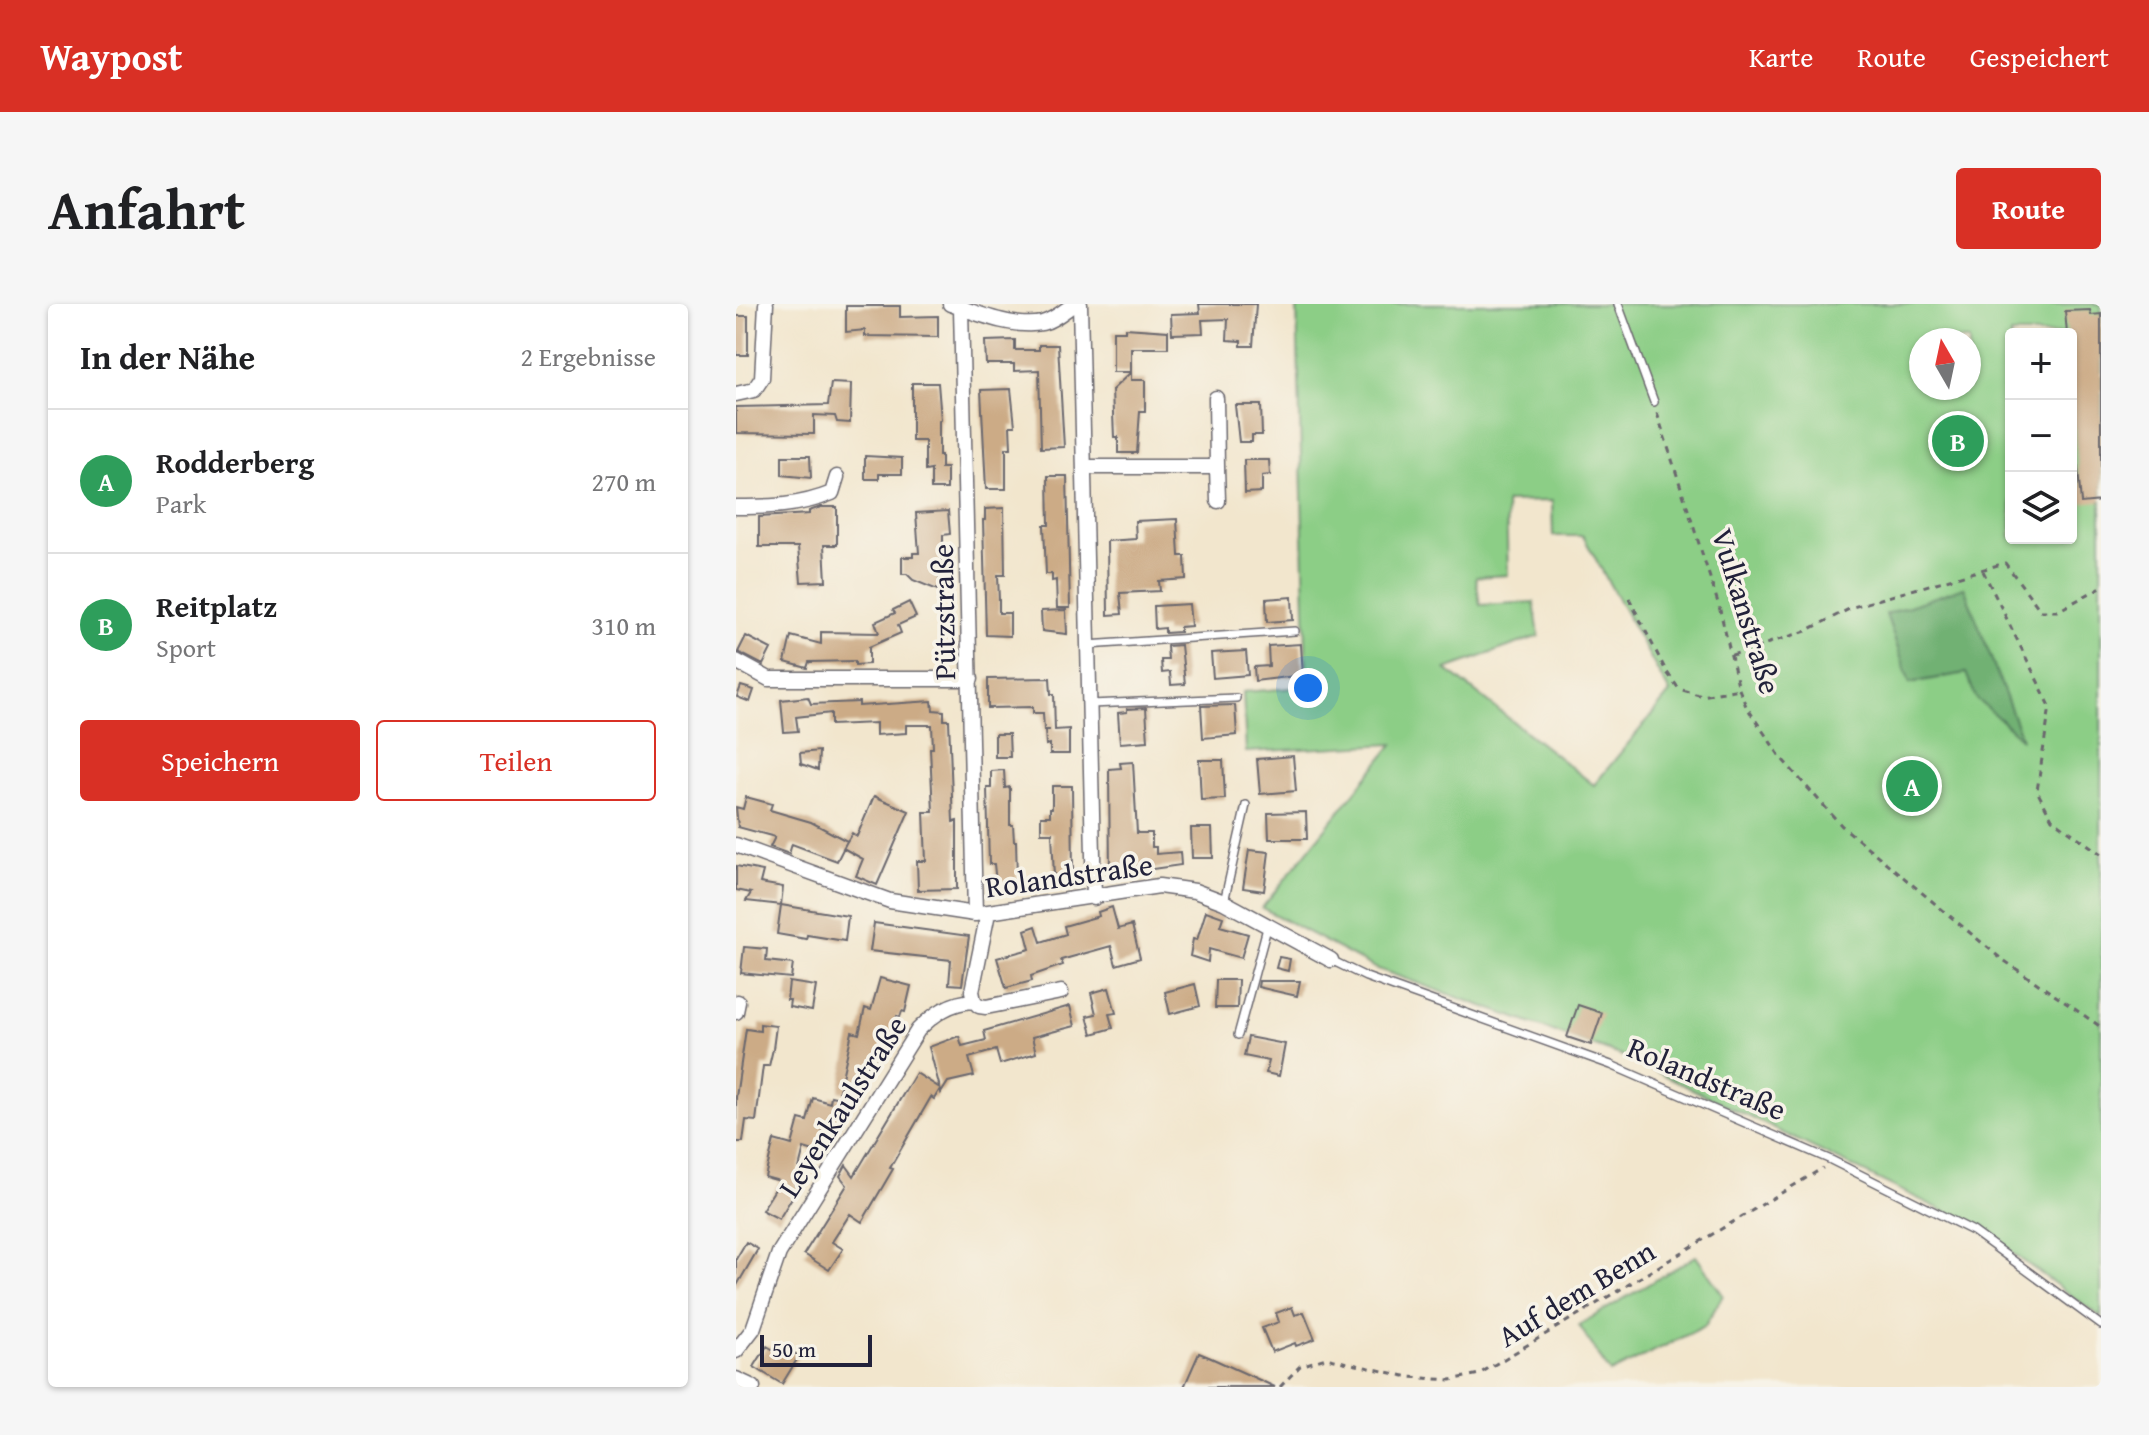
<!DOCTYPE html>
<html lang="de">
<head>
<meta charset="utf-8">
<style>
	:root { --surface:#fff; --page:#f6f6f6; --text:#202124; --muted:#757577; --line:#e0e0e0; --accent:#d93025 }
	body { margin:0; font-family:"Gentium Book Plus",serif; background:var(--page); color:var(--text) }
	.controls { position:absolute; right:24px; top:24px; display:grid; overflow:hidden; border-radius:8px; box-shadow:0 2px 6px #0004 }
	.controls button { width:72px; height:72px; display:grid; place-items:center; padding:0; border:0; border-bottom:2px solid var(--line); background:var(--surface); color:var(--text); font:40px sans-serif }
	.compass { position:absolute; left:1173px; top:24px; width:72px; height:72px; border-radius:50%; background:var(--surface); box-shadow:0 2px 6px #0004; rotate:351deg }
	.scale { position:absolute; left:24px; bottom:20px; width:112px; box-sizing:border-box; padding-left:8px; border:4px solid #22223b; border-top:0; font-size:22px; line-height:28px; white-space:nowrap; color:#22223b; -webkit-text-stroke:6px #f7f3e8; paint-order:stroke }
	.you { position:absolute; left:572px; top:384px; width:28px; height:28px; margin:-20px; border:6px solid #fff; border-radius:50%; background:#1a73e8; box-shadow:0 0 0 12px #1a73e833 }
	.badge { display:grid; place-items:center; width:52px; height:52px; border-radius:50%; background:var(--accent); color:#fff; font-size:26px; font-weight:700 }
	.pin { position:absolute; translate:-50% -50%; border:4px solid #fff; box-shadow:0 2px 8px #0006 }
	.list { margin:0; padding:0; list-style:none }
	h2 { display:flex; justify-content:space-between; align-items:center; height:104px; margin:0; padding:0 32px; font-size:34px }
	h2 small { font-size:26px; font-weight:400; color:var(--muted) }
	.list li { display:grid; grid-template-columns:52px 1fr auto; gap:24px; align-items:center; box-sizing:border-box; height:144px; padding:0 32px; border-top:2px solid var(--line) }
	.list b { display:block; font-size:30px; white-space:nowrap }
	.list p { margin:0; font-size:26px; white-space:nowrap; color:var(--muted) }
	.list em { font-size:26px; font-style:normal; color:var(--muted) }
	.actions { display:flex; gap:16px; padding:24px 32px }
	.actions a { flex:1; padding:18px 0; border:2px solid var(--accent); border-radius:8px; text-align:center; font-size:28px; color:var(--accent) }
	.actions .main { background:var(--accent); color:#fff }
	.icon { flex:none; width:44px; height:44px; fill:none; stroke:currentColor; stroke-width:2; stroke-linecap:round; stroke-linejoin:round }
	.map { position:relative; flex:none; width:1365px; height:1083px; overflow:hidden; border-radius:8px }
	header { display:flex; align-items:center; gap:48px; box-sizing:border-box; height:112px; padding:0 40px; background:var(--accent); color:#fff }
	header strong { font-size:38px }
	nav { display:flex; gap:44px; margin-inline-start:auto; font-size:28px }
	.intro { display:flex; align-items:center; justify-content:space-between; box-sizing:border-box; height:192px; padding:0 48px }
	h1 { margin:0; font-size:56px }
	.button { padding:20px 36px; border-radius:8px; background:var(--accent); color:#fff; font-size:28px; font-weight:700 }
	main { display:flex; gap:48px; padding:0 48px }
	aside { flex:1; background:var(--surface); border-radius:8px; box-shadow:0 2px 6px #0004 }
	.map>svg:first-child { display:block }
</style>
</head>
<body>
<header>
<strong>Waypost</strong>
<nav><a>Karte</a><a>Route</a><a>Gespeichert</a></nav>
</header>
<div class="intro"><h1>Anfahrt</h1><a class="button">Route</a></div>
<main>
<aside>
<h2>In der Nähe<small>2 Ergebnisse</small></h2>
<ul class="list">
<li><span class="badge" style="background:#2e9e5b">A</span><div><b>Rodderberg</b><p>Park</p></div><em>270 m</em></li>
<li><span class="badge" style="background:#2e9e5b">B</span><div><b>Reitplatz</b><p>Sport</p></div><em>310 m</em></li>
</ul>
<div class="actions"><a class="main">Speichern</a><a>Teilen</a></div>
</aside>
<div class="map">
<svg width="1365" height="1083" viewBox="0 0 1365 1083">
	<rect width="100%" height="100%" fill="#f7f3e8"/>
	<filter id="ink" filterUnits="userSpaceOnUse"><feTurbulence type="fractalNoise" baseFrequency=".0125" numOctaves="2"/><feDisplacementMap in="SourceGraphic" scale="16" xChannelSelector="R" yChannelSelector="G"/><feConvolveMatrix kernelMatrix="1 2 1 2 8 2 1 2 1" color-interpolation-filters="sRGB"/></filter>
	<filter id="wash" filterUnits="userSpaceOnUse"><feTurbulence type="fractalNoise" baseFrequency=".006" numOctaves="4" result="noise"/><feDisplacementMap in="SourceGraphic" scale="32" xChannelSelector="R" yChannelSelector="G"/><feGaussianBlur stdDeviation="1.8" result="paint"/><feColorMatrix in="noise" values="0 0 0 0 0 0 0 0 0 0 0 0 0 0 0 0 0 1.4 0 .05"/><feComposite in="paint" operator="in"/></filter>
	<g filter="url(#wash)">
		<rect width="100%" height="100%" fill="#f2e6cd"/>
		<path fill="#8cce86" stroke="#577860" stroke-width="2" fill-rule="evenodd" d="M 561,0 L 1365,0 L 1365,1013 L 1239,922 L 890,753 L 639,664 L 526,604 L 657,440 L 510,448 L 507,388 L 571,383 ZM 1275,30 L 1335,30 L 1335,234 L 1275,234 ZM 1185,36 L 1233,36 L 1233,84 L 1185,84 ZM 816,197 L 817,232 L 847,232 L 934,389 L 858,481 L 710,365 L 803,332 L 798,298 L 744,301 L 740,273 L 772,271 L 770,198 Z
			M 960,952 L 987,991 L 969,1022 L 874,1069 L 843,1021 Z"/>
		<path fill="#71b173" stroke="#4a6a57" stroke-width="2" d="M 1228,283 L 1286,435 L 1240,394 L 1230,369 L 1174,379 L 1150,310 Z"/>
		<g id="blocks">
			<path fill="#ccab86" d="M 463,0 L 520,0 L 517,42 L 505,42 L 505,37 L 491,36 L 492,15 L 466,16 L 467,29 L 436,30 L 435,10 L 464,9 Z
				M 110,2 L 164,2 L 164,13 L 202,12 L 202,33 L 129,32 L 129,26 L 110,28 Z
				M 1354,6 L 1355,11 L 1365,10 L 1365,197 L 1345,199 L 1335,86 L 1335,30 L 1331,30 L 1329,7 Z
				M 0,12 L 12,12 L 12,51 L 0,51 Z
				M 389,24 L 432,27 L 432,44 L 395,44 L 395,68 L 377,68 L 377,27 L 389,27 Z
				M 279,36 L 279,46 L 303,46 L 303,41 L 322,41 L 328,143 L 305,144 L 303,66 L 278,67 L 278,60 L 250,60 L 249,37 Z
				M 395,68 L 395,76 L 409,76 L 409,107 L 404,107 L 401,149 L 382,149 L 382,133 L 378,133 L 376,86 Z
				M 95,79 L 115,80 L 114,119 L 101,118 L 99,112 L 78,111 L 78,130 L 0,129 L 0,103 L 92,101 Z
				M 176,79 L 202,79 L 205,116 L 203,117 L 203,151 L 205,151 L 205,164 L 211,164 L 211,185 L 195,185 L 195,166 L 189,167 L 189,137 L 176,137 Z
				M 275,85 L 279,122 L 274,122 L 275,144 L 270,144 L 270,185 L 250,185 L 245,86 Z
				M 499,101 L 525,101 L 526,131 L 516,131 L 516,138 L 503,138 Z
				M 46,152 L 74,152 L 75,174 L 46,171 Z
				M 129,152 L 166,154 L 166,170 L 143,170 L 143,175 L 129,175 Z
				M 508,156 L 533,156 L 534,171 L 526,172 L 526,188 L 509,189 Z
				M 312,172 L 331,172 L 334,304 L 321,304 L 320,276 L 316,277 L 316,270 L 310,270 L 308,221 L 313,221 Z
				M 85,203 L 101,203 L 101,241 L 88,241 L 90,277 L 65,278 L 62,243 L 23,243 L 23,213 L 73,210 L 73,207 Z
				M 268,204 L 269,271 L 262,271 L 263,297 L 263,309 L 274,309 L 274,332 L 250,331 L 247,216 L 249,216 L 249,205 Z
				M 212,207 L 214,230 L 207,231 L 207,256 L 203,256 L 204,287 L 177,276 L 171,270 L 166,270 L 166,253 L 177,253 L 177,249 L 183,249 L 180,209 Z
				M 441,215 L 443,252 L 449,252 L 450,275 L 423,277 L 424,287 L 384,289 L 386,310 L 372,311 L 371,237 L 400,235 L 399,217 Z
				M 556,293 L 557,316 L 531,318 L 530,295 Z
				M 173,298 L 180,313 L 162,321 L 165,329 L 133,343 L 133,360 L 119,361 L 119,357 L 73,358 L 71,364 L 49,358 L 55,332 L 85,340 L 85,328 L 143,329 L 139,318 L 159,309 L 157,306 Z
				M 453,300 L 455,322 L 444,323 L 444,328 L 429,329 L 429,324 L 419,325 L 418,302 Z
				M 330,306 L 331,330 L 306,327 L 305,307 Z
				M 10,332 L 35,345 L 27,361 L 2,348 Z
				M 565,340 L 567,371 L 519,377 L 518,363 L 533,362 L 532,342 Z
				M 445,341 L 449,380 L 435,381 L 434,368 L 426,369 L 425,356 L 432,356 L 431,342 Z
				M 510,347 L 512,371 L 477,374 L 475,349 Z
				M 314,374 L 315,390 L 318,390 L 319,426 L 333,425 L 333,450 L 314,450 L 314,440 L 310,441 L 309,426 L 314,426 L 308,426 L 307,409 L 297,409 L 297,403 L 252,404 L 252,375 Z
				M 5,382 L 18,386 L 14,398 L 1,393 Z
				M 72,393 L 75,400 L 123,398 L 123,402 L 196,397 L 197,406 L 208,407 L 208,416 L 213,416 L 217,518 L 221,517 L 221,585 L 182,586 L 181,557 L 190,557 L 188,508 L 197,508 L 194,444 L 197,444 L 196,421 L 170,421 L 170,429 L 140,431 L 140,419 L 95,421 L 95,409 L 60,413 L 62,427 L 48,428 L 45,396 Z
				M 499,401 L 501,431 L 467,434 L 465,402 Z
				M 410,404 L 412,437 L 384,439 L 382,409 L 391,408 L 391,405 Z
				M 259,430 L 273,430 L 274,453 L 259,453 Z
				M 83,447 L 82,466 L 65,460 L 64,449 Z
				M 557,452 L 560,487 L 524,490 L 521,455 Z
				M 463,456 L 487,456 L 489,495 L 465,496 Z
				M 397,458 L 401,529 L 416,529 L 416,543 L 420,543 L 420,550 L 444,548 L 445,561 L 374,571 L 373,465 L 385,464 L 384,459 Z
				M 268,466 L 269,484 L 274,483 L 274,521 L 277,521 L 278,537 L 280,537 L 281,576 L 260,579 L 258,560 L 253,560 L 251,484 L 255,484 L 255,467 Z
				M 316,482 L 336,482 L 337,572 L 318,573 L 316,529 L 305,529 L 305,512 L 314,512 L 314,504 L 316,504 Z
				M 138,492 L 173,507 L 141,581 L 120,572 L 127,555 L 107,544 L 116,529 L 121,532 Z
				M 10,493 L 36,500 L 34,506 L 75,518 L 111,537 L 101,557 L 56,540 L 53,550 L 34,543 L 39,533 L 2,523 L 0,503 L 7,505 Z
				M 570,508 L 571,535 L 533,535 L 532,509 Z
				M 455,524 L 476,524 L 477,554 L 456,554 Z
				M 513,546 L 533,548 L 528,587 L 507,584 Z
				M 0,562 L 27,567 L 24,579 L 47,583 L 45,601 L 10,597 L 15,589 L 0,586 Z
				M 45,601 L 112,612 L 109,637 L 71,631 L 70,635 L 41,630 Z
				M 376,603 L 382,625 L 396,621 L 404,654 L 380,661 L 375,642 L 325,656 L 327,661 L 295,672 L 296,677 L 270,684 L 261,654 L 294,645 L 289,626 L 300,622 L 305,638 L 330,630 L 328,622 L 363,612 L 362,608 Z
				M 470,607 L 487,613 L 484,622 L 512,630 L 505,654 L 473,645 L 472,658 L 454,652 L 457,635 L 461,636 Z
				M 138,619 L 233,632 L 226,681 L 213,680 L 215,656 L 134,647 Z
				M 8,643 L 31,645 L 30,657 L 57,660 L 55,674 L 5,669 Z
				M 543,653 L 554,655 L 552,667 L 540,664 Z
				M 144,674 L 175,682 L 169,708 L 166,707 L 164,713 L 161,712 L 152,738 L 147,736 L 139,761 L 132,760 L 125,786 L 119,784 L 118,791 L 103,787 L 116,728 L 123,730 L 129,704 L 135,706 Z
				M 480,676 L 502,676 L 501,704 L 479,704 Z
				M 523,677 L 564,677 L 561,692 L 522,683 Z
				M 53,678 L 80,682 L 76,707 L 53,703 L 54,696 L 51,696 Z
				M 459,680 L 464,702 L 434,710 L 429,688 Z
				M 373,684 L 380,709 L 373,710 L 377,724 L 356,730 L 351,712 L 360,710 L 355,689 Z
				M 842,701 L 866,709 L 855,741 L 831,733 Z
				M 334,702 L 339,722 L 296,733 L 300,749 L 264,760 L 260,746 L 233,754 L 238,772 L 212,778 L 205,789 L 204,785 L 198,795 L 195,793 L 154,864 L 157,865 L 126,918 L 114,910 L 96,938 L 107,945 L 93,966 L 68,950 L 111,881 L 104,872 L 110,861 L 118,872 L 180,769 L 204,784 L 193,743 L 223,732 L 226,742 L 250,736 L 248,727 Z
				M 24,720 L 40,722 L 37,745 L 33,762 L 27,762 L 20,817 L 10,816 L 7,838 L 0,838 L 0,793 L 10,725 L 24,727 Z
				M 512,733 L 549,740 L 543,772 L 530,769 L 533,757 L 508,752 Z
				M 95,792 L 112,796 L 106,818 L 102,826 L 88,822 L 81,848 L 68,844 L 59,881 L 63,882 L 43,915 L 26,906 L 44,877 L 29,873 L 38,836 L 56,841 L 63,815 L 71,817 L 77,794 L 94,799 Z
				M 10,938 L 22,945 L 0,983 L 0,955 Z
				M 556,1003 L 559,1011 L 568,1008 L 579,1035 L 560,1042 L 559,1039 L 536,1048 L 526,1024 L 543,1018 L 540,1009 Z
				M 31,1042 L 41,1048 L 46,1042 L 63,1052 L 46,1080 L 18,1063 Z
				M 463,1049 L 475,1054 L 539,1083 L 448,1083 Z"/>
		</g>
	</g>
	<g filter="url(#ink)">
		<use href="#blocks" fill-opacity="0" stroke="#6b676e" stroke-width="2"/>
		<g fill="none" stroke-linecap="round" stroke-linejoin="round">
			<g stroke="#6b676e" stroke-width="10">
				<path id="service" d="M 882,0 L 918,98
					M 351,341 L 559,327
					M 354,400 L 500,394
					M 488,598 L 510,501
					M 595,656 L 630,673 L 875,761 L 1095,856 L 1237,927 L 1365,1021
					M 502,731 L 531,624"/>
			</g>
			<g stroke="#6b676e" stroke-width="17">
				<path id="minor" d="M 214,0 C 240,9 279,25 306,19 C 318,16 328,7 338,0
					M 344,0 L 358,594
					M 225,4 L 239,610
					M 0,90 L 18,86 L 26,74 L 30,0
					M 350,163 L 481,163 L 480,94
					M 481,163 L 482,197
					M 0,203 C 34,203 64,202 96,189 L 101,173
					M 0,357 L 33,375 L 235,375
					M 0,541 L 154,597 L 239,610 L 423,582 L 459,587 L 488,598 L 595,656
					M 238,697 L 236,687 L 252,609
					M 0,708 L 2,698
					M 0,1047 L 17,1025 L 43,949 L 182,726 C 198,710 214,698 238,697 L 243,702 L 250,703 L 325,688
					M 0,1075 L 17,1083"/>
			</g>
			<path stroke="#6b676e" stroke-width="3" stroke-dasharray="6 6" stroke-linecap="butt" d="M 921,109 L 983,302 L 1003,385 L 1010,402 L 1045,454 L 1106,522 L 1263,653 L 1365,723
				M 1247,267 L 1314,402 L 1301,487 L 1316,515 L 1365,550
				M 893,294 L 930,367 L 943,385 L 966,392 L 1003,385
				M 996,351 L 1070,327 L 1117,303 L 1269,259 L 1305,307 L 1322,307 L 1365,283
				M 544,1083 L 564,1062 L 590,1054 L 673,1073 L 715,1076 L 743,1070 L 1087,864"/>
			<use href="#service" stroke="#fff" stroke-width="7"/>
			<use href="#minor" stroke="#fff" stroke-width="14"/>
		</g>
	</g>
	<g text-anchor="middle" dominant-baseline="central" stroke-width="7" stroke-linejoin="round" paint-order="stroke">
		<g font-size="30" fill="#22223b" stroke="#f7f3e8">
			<text transform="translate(1011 307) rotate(73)">Vulkanstraße</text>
			<text transform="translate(207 308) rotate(-91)">Pützstraße</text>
			<text transform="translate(333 571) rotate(-8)">Rolandstraße</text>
			<text transform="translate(971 774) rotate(23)">Rolandstraße</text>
			<text transform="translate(106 802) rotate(-57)">Leyenkaulstraße</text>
			<text transform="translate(840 989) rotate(-31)">Auf dem Benn</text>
		</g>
	</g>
</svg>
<div class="controls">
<button>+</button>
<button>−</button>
<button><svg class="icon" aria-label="layers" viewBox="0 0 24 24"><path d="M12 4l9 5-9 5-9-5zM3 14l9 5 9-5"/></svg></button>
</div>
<svg class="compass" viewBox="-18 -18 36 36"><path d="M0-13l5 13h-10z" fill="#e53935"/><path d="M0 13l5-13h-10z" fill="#757577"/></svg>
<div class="scale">50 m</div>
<div class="you"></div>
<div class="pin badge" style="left:1176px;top:482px;background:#2e9e5b">A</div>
<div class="pin badge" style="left:1222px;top:137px;background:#2e9e5b">B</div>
</div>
</main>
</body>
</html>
